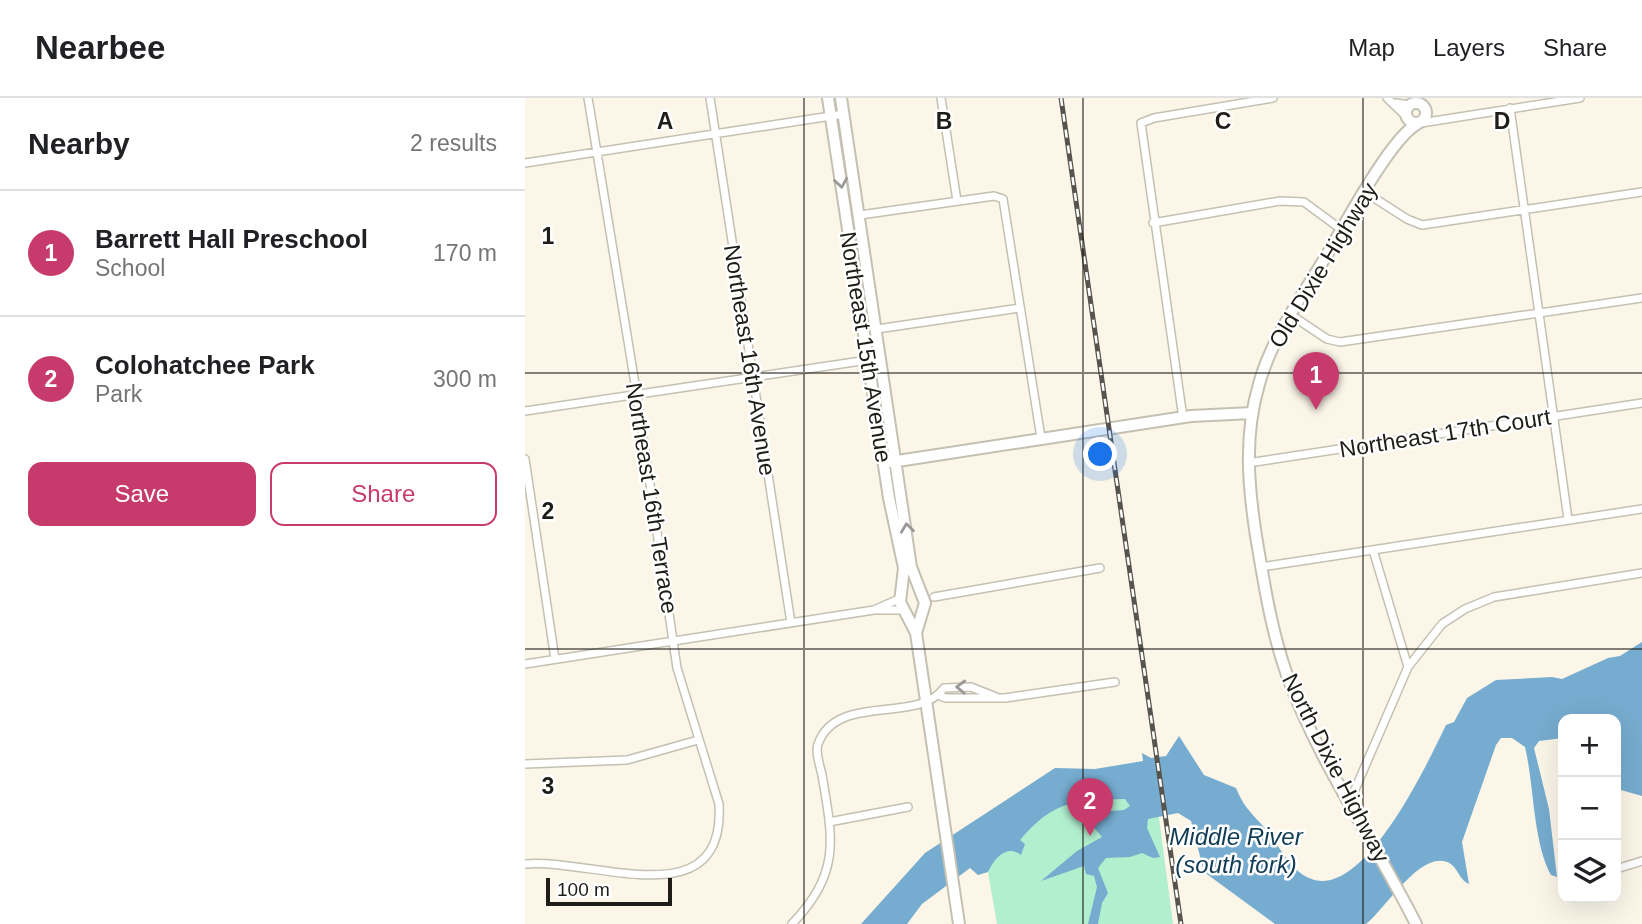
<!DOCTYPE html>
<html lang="en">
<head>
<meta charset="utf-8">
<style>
	:root { --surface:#fff; --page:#f6f6f6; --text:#202124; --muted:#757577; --line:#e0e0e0; --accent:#c73b6c }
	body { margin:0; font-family:Arial,sans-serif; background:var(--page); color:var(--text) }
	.controls { position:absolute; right:21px; bottom:21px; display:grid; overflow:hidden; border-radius:14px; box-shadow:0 7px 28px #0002 }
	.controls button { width:63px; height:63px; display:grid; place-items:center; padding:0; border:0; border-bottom:2px solid var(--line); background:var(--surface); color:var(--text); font:35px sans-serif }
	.scale { position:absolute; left:21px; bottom:18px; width:126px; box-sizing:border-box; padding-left:7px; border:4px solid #1f1d18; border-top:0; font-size:19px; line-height:24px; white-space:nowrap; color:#1f1d18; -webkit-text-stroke:5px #fff; paint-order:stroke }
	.you { position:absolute; left:576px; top:357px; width:24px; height:24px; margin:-18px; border:5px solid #fff; border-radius:50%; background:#1a73e8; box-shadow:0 0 0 10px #1a73e833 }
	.badge { display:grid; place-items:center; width:46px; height:46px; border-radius:50%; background:var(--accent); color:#fff; font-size:23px; font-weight:700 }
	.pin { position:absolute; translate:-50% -58px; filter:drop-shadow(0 2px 4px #0008) }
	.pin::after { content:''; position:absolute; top:37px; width:24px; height:21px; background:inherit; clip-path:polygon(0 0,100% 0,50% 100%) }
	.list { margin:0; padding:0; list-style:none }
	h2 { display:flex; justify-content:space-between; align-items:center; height:91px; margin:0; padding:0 28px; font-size:30px }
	h2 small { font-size:23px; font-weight:400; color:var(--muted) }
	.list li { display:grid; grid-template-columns:46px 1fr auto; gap:21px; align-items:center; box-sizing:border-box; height:126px; padding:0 28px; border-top:2px solid var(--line) }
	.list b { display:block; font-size:26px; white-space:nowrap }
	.list p { margin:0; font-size:23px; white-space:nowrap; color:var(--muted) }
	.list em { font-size:23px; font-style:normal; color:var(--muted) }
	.actions { display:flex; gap:14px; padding:21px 28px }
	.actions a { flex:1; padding:16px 0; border:2px solid var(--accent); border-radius:14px; text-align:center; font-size:24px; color:var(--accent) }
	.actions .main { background:var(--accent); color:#fff }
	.icon { flex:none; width:38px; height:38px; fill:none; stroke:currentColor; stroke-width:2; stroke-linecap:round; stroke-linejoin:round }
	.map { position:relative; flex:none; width:1117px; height:826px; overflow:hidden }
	header { display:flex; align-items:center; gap:42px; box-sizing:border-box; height:98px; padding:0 35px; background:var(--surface); border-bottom:2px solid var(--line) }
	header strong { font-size:33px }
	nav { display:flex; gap:38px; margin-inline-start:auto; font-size:24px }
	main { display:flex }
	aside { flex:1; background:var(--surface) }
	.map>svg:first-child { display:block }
</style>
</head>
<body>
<header>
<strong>Nearbee</strong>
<nav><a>Map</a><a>Layers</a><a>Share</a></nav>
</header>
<main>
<aside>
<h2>Nearby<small>2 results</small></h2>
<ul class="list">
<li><span class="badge">1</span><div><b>Barrett Hall Preschool</b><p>School</p></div><em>170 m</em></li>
<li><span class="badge">2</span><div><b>Colohatchee Park</b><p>Park</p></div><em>300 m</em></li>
</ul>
<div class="actions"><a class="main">Save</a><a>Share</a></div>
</aside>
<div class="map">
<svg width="1117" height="826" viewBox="0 0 1117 826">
	<rect width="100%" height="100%" fill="#fbf6e8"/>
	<path fill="#b1efcf" d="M 605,692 L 633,712 L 648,826 L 472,826 L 463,774 L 468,763 L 519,712 L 551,693 Z"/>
	<path fill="#76accf" d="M 1117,544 L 1117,698 L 1096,692 L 1091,684 L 1091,621 L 1038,621 L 1038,640 L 1014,643 L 1009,650 L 1024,711 L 1032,779 L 1026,777 C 1008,745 1009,686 1000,649 L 987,640 L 976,640 L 971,647 L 937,744 L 944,786 C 933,781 933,768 922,764 C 895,753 859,812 841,826 L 750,826 L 679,774 L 666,723 L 653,715 L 623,721 L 622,730 L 635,759 L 628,760 L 617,755 L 605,759 L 581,760 L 573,770 L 583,795 L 577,805 L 573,826 L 563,826 L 572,789 L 569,778 L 561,776 L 559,768 L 516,783 L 552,753 L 577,739 L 566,726 L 585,713 L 599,712 L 605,708 L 600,701 C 550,702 529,702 495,742 L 500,746 L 496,757 C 482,746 470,759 463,774 L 453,777 L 445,770 L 397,806 L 382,826 L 336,826 L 400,755 L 530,670 L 570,671 L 618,663 L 617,655 L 626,660 L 641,658 L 654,638 L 679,677 L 711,690 C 721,715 733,719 748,741 C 758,755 768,773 784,780 C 838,805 903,664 921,627 L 929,624 L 942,600 L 971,582 L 1027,579 L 1037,581 L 1083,560 L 1095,558 Z"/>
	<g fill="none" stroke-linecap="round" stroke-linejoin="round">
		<g stroke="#c4c0b2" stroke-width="10">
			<path id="street" d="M 185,0 L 266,525
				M 416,0 L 432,103
				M 862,0 L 882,19
				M 870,5 L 885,7
				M 985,10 L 1043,421
				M 896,25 L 1055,0
				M 0,65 L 319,16
				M 840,94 L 882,121 L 897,127 L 1117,94
				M 335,117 L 469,98 L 478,101 L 516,340
				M 628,125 L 755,103 L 779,104 L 817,132
				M 766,217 L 802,241 L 815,244 L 1117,200
				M 352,231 L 495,210
				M 0,313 L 343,262
				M 658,320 L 616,25 L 629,20 L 748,0
				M 0,361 L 30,561
				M 723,365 L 1117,305
				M 848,452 L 883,569
				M 736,469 L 1117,411
				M 409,499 L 575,470
				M 376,500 L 349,512 L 378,512
				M 0,566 L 349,512
				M 413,597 L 420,600 L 480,600 L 590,584
				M 0,666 L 102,662 L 173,642
				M 825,703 L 883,569 L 917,526 L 940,511 L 969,499 L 1117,475
				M 304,724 L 383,709
				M 0,766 C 66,759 201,822 194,706 L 152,570 L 112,298 L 63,0
				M 1091,771 L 1117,763
				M 267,826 C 316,774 308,742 297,677 C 295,668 290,654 293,646 C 312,594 392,627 419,590 L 446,589 L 471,599"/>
		</g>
		<g stroke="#c4c0b2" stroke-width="14">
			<path id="secondary" d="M 303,0 L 364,400 L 379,470 L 375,504 L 391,535 L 434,826
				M 316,0 L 386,469 L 400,505 L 391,535
				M881 15a10 10 0 1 1 20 0a10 10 0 1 1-20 0Z
				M 366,364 L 666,318 L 727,315
				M 891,826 C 850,744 793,663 762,577 C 746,532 739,485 731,438 C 723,386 719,337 734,286 C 747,239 778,197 803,155 C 820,126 866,40 892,26"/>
		</g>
		<use href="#street" stroke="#fff" stroke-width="7"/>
		<use href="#secondary" stroke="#fff" stroke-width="10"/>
		<g stroke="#57544d" stroke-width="5">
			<path id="rail" d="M 536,0 L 656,826"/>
		</g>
		<use href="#rail" stroke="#fff" stroke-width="2.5" stroke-dasharray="8" stroke-linecap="butt"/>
	</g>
	<defs><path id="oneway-chevron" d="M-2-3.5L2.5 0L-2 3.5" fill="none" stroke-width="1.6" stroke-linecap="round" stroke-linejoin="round" transform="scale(1.75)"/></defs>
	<g stroke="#9a9997">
		<use href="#oneway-chevron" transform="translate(316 85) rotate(81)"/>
		<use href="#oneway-chevron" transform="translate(382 430) rotate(-97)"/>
		<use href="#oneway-chevron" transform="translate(436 589) rotate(-178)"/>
	</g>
	<path fill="none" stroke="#1f1d18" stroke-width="2" stroke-opacity="0.55" d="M 279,0 L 279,826M 558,0 L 558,826M 838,0 L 838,826M 0,275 L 1117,275M 0,551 L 1117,551"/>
	<g text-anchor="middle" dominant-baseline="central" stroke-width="5" stroke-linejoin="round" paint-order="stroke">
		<g font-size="23" fill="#1f1d18" stroke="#fff">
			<text transform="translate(798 167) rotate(-59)">Old Dixie Highway</text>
			<text transform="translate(341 249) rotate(81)">Northeast 15th Avenue</text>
			<text transform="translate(225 262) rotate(81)">Northeast 16th Avenue</text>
			<text transform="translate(920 335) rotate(-9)">Northeast 17th Court</text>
			<text transform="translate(127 400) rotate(81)">Northeast 16th Terrace</text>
			<text transform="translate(811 670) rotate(63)">North Dixie Highway</text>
		</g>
		<g font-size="24" font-style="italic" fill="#103c55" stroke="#fff">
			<text x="711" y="738">Middle River<tspan x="711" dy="28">(south fork)</tspan></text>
		</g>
	</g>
	<g font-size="23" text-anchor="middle" font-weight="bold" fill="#1f1d18" stroke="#fff" stroke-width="5" stroke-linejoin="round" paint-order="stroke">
		<text x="140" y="31">A</text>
		<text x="419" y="31">B</text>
		<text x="698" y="31">C</text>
		<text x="977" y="31">D</text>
		<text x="23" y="146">1</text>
		<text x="23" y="421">2</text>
		<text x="23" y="696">3</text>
	</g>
</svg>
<div class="controls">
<button>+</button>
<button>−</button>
<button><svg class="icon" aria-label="layers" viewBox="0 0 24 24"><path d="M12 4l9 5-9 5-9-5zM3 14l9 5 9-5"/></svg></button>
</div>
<div class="scale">100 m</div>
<div class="you"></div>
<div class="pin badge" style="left:791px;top:312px">1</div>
<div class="pin badge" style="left:565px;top:738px">2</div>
</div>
</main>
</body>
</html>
